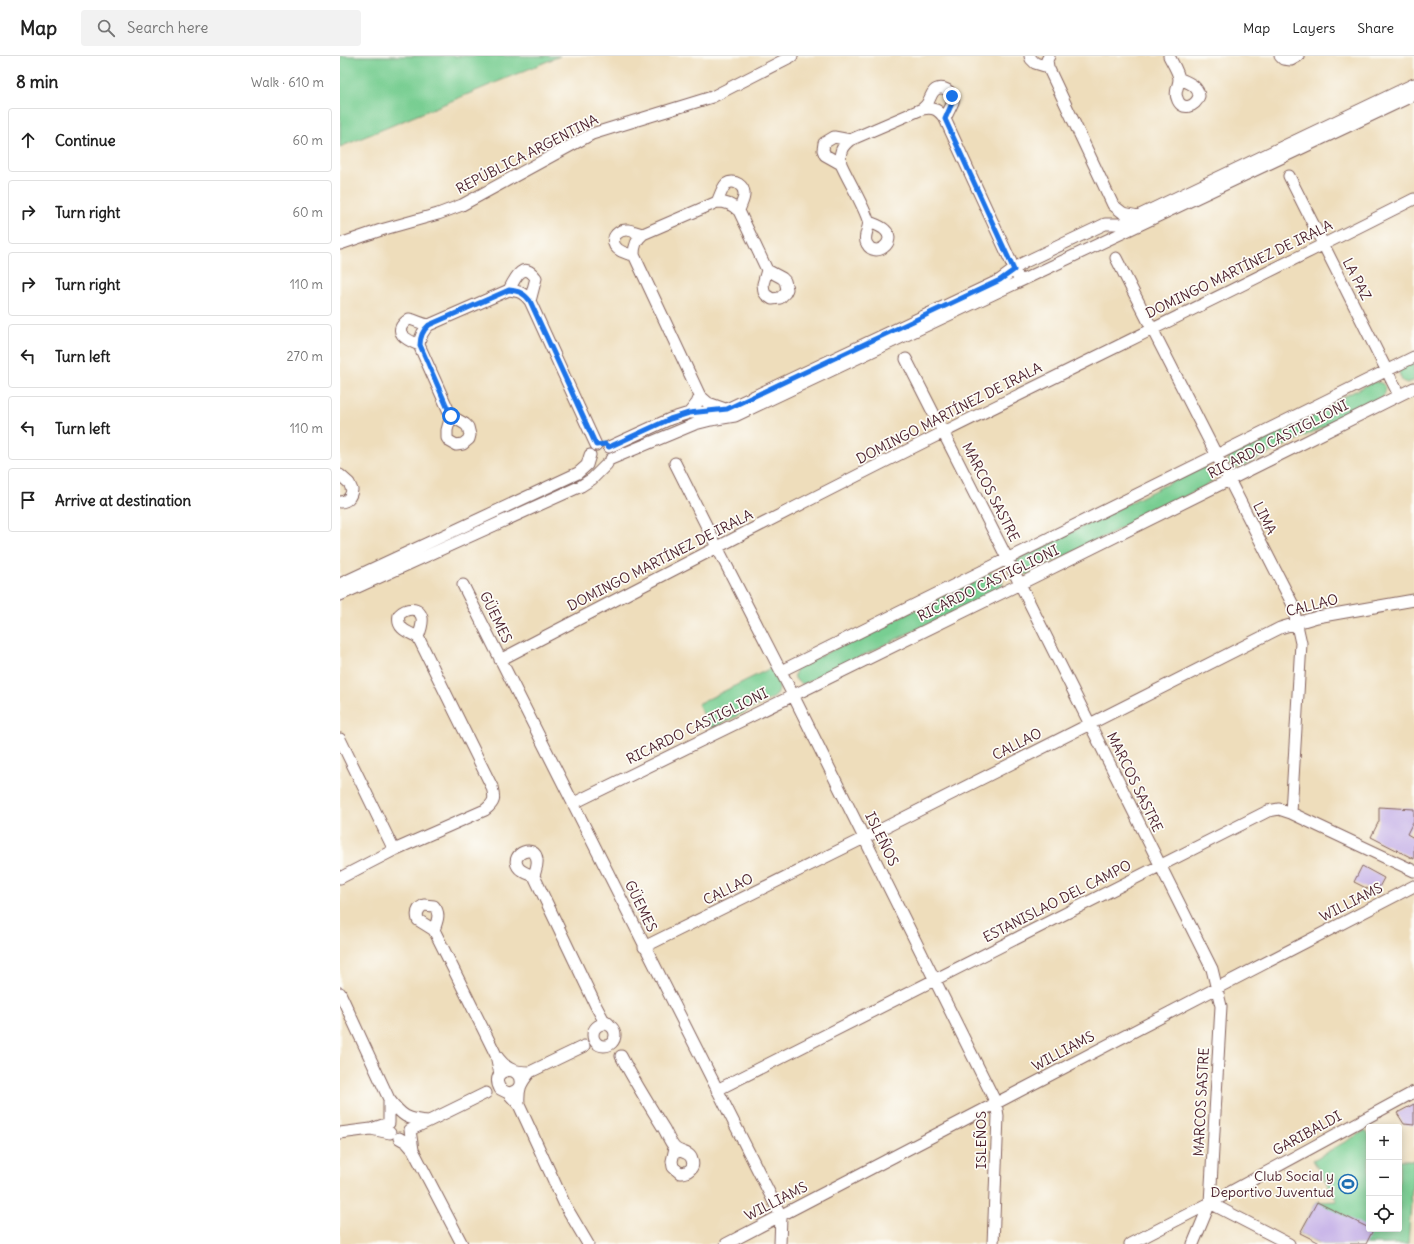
<!DOCTYPE html>
<html lang="en">
<head>
<meta charset="utf-8">
<style>
	:root { --surface:#fff; --page:#f2f2f2; --text:#222; --muted:#767676; --line:#e0e0e0 }
	body { margin:0; font-family:Delius,sans-serif; background:var(--page); color:var(--text) }
	.controls { position:absolute; right:12px; bottom:12px; display:grid; overflow:hidden; border-radius:4px; box-shadow:0 2px 10px #0003 }
	.controls button { width:36px; height:36px; display:grid; place-items:center; padding:0; border:0; border-bottom:1px solid var(--line); background:var(--surface); color:var(--text); font:20px sans-serif }
	.stop { position:absolute; width:12px; height:12px; margin:-9px; border:3px solid #1a73e8; border-radius:50%; background:#fff }
	.stop.end { background:#1a73e8; border-color:#fff; box-shadow:0 1px 4px #0008 }
	.list { margin:0; padding:0; list-style:none }
	h2 { display:flex; justify-content:space-between; align-items:center; height:52px; margin:0; padding:0 16px; font-size:17px }
	h2 small { font-size:13px; font-weight:400; color:var(--muted) }
	.list li { display:grid; grid-template-columns:26px 1fr auto; gap:12px; align-items:center; box-sizing:border-box; height:64px; margin:0 8px 8px; padding:0 8px; border:1px solid var(--line); border-radius:4px }
	.list b { display:block; font-size:15px; white-space:nowrap }
	.list em { font-size:13px; font-style:normal; color:var(--muted) }
	.icon { flex:none; width:22px; height:22px; fill:none; stroke:currentColor; stroke-width:2; stroke-linecap:round; stroke-linejoin:round }
	.map { position:relative; flex:none; width:1074px; height:1188px; overflow:hidden }
	header { display:flex; align-items:center; gap:24px; box-sizing:border-box; height:56px; padding:0 20px; background:var(--surface); border-bottom:1px solid var(--line) }
	header strong { font-size:19px }
	nav { display:flex; gap:22px; margin-inline-start:auto; font-size:14px }
	.search { width:280px; height:36px; background:var(--page); display:flex; align-items:center; gap:10px; box-sizing:border-box; padding:0 14px; border-radius:4px; color:var(--muted); font-size:15px }
	main { display:flex }
	aside { flex:1; background:var(--surface) }
	.map>svg:first-child { display:block }
</style>
</head>
<body>
<header>
<strong>Map</strong>
<div class="search"><svg class="icon" aria-label="search" viewBox="0 0 24 24"><circle cx="10" cy="10" r="6"/><path d="M15 15l6 6"/></svg>Search here</div>
<nav><a>Map</a><a>Layers</a><a>Share</a></nav>
</header>
<main>
<aside>
<h2>8 min<small>Walk · 610 m</small></h2>
<ul class="list">
<li><svg class="icon" aria-label="ahead" viewBox="0 0 24 24"><path d="M12 20V5M6 11l6-6 6 6"/></svg><div><b>Continue</b></div><em>60 m</em></li>
<li><svg class="icon" aria-label="right" viewBox="0 0 24 24"><path d="M7 20v-9h11M14 6l5 5-5 5"/></svg><div><b>Turn right</b></div><em>60 m</em></li>
<li><svg class="icon" aria-label="right" viewBox="0 0 24 24"><path d="M7 20v-9h11M14 6l5 5-5 5"/></svg><div><b>Turn right</b></div><em>110 m</em></li>
<li><svg class="icon" aria-label="left" viewBox="0 0 24 24"><path d="M17 20v-9H6M10 6l-5 5 5 5"/></svg><div><b>Turn left</b></div><em>270 m</em></li>
<li><svg class="icon" aria-label="left" viewBox="0 0 24 24"><path d="M17 20v-9H6M10 6l-5 5 5 5"/></svg><div><b>Turn left</b></div><em>110 m</em></li>
<li><svg class="icon" aria-label="arrive" viewBox="0 0 24 24"><path d="M6 21V4h12l-3 4 3 4H6"/></svg><div><b>Arrive at destination</b></div></li>
</ul>
</aside>
<div class="map">
<svg width="1074" height="1188" viewBox="0 0 1074 1188">
	<rect width="100%" height="100%" fill="#fdfcf7"/>
	<filter id="ink" filterUnits="userSpaceOnUse"><feTurbulence type="fractalNoise" baseFrequency=".025" numOctaves="2"/><feDisplacementMap in="SourceGraphic" scale="8" xChannelSelector="R" yChannelSelector="G"/><feConvolveMatrix kernelMatrix="1 2 1 2 8 2 1 2 1" color-interpolation-filters="sRGB"/></filter>
	<filter id="wash" filterUnits="userSpaceOnUse"><feTurbulence type="fractalNoise" baseFrequency=".012" numOctaves="4" result="noise"/><feDisplacementMap in="SourceGraphic" scale="16" xChannelSelector="R" yChannelSelector="G"/><feGaussianBlur stdDeviation="0.9" result="paint"/><feColorMatrix in="noise" values="0 0 0 0 0 0 0 0 0 0 0 0 0 0 0 0 0 1.4 0 .05"/><feComposite in="paint" operator="in"/></filter>
	<g filter="url(#wash)">
		<rect width="100%" height="100%" fill="#edb"/>
		<path fill="#78ce92" stroke="#61765e" d="M 0,0 L 220,0 L 0,91 Z
			M 1074,304 L 1074,325 L 1067,327 L 1062,325 L 1059,317 L 1060,313 Z
			M 1033,326 C 1045,325 1050,333 1041,343 L 901,411 L 896,412 L 888,408 L 888,405 L 892,397 Z
			M 861,411 L 866,411 L 873,416 L 872,425 L 869,428 L 689,518 C 679,520 672,512 678,503 Z
			M 654,516 C 660,518 662,521 663,527 L 658,534 L 466,627 L 462,628 C 453,624 453,619 458,611 L 650,517 Z
			M 431,612 C 436,622 444,631 435,641 L 371,673 L 358,648 Z
			M 1026,1074 L 1029,1079 L 1029,1173 L 1059,1173 L 1059,1104 L 1074,1104 L 1068,1188 L 982,1188 L 960,1177 L 977,1146 L 997,1145 L 973,1104 Z"/>
		<g id="blocks">
			<path fill="#c7b4e8" d="M 1039,751 L 1074,753 L 1074,764 L 1067,778 L 1074,782 L 1074,803 L 1031,781 L 1039,765 Z
				M 1022,810 L 1044,822 L 1036,837 L 1014,826 Z
				M 1074,1048 L 1074,1069 L 1064,1068 L 1057,1057 Z
				M 977,1146 L 1033,1174 L 1026,1188 L 982,1188 L 960,1177 Z"/>
		</g>
	</g>
	<g filter="url(#ink)">
		<use href="#blocks" fill-opacity="0" stroke="#83625d" stroke-width="1"/>
		<g fill="none" stroke-linecap="round" stroke-linejoin="round">
			<g stroke="#83625d" stroke-width="13">
				<path id="minor" d="M 690,0 L 691,3 L 695,7 L 708,11
					M 709,0 L 707,4 L 708,11 L 773,149 L 783,157 L 798,160
					M 829,0 C 832,6 839,17 839,23 C 839,30 834,36 837,42 C 841,56 856,51 859,40 C 858,29 848,27 839,22
					M 940,0 L 943,3 L 951,4 L 958,0
					M 582,53 C 584,51 587,49 588,46 C 590,43 591,38 594,35 C 601,28 615,35 613,46 C 611,51 607,58 605,63
					M 501,108 L 485,99 L 483,94 L 484,87 L 494,81 L 510,84
					M 949,120 L 1059,339
					M 377,146 C 380,140 382,132 386,128 C 394,122 405,130 404,139 C 404,144 400,150 399,155
					M 529,166 C 534,168 541,170 545,174 C 558,186 535,203 527,188 C 522,180 531,171 528,164 C 522,146 509,126 501,108 C 499,97 501,91 510,84 L 582,53 C 594,51 598,53 605,63 L 677,219
					M 0,188 L 41,174 L 98,158 L 122,149 L 252,78 L 372,41 L 452,0
					M 294,199 C 287,198 279,196 275,190 C 270,181 279,173 288,174 C 293,175 298,177 303,178
					M 776,202 L 952,547 L 961,587 L 951,757
					M 169,234 C 175,222 183,204 196,222 L 190,245
					M 79,289 C 67,284 50,276 69,263 C 76,264 81,268 89,269
					M 566,303 L 667,502 L 872,913 L 881,950 L 870,1147 L 853,1188
					M 360,340 L 294,199 C 294,190 296,184 303,178 L 377,146 C 386,146 392,148 399,155 L 427,214 L 442,222 L 445,225 L 447,233 L 445,237 L 440,242 L 432,243 L 426,239 L 424,236 L 423,228 L 427,214
					M 349,357 L 357,347 L 360,340 L 368,347 L 385,353
					M 111,360 L 125,368 L 128,371 L 130,379 L 129,383 L 123,388 L 116,389 L 109,385 L 107,382 L 107,374 L 111,360 L 79,289 C 80,281 82,275 89,269 L 169,234 C 179,235 184,237 190,245 L 256,389
					M 269,391 L 330,363 L 349,357 L 357,357 L 387,353 L 660,224 L 683,207 L 765,168 L 781,168 L 1074,28
					M 271,403 L 355,368 L 371,364 L 395,360 L 1074,39
					M 335,407 L 377,491 L 453,639 L 656,1047 L 658,1060 L 653,1188
					M 0,419 L 9,427 L 12,434 C 11,441 7,446 0,446
					M 0,528 L 238,417 L 247,409 L 250,399
					M 123,529 L 441,1160 L 440,1188
					M 0,539 L 241,430 L 252,423 L 267,408
					M 160,604 C 308,527 455,450 604,376 C 761,298 918,222 1074,143
					M 441,615 L 1074,301
					M 0,683 L 54,794
					M 234,747 L 680,528 L 1074,332
					M 194,820 C 189,818 181,816 178,811 C 169,797 196,787 197,804 C 198,809 195,815 194,820 L 256,950 L 263,963 L 269,968
					M 0,822 L 54,794 L 145,754 C 155,746 155,743 152,731 L 78,581 C 68,576 56,573 59,559 C 66,552 79,550 82,562 C 83,568 80,576 78,581
					M 94,874 C 97,865 101,858 94,850 L 84,849 C 78,852 76,857 78,864 L 94,874 L 156,999
					M 304,891 L 524,782 L 940,572 L 977,561 L 1074,544
					M 0,937 L 49,1043
					M253 979a11 11 0 1 1 22 0a11 11 0 1 1-22 0Z
					M 281,1000 C 294,1025 309,1049 324,1073 C 327,1078 330,1087 335,1092 C 340,1097 350,1095 352,1104 C 355,1112 348,1117 340,1117 L 333,1111 L 332,1105 L 335,1092
					M 190,1016 L 244,990
					M 160,1018 L 156,999 C 166,1013 173,1016 190,1016 C 180,1028 178,1033 179,1049 L 168,1037 L 160,1033 C 148,1011 183,1008 180,1028 C 179,1034 174,1036 168,1037
					M 377,1034 L 928,755 L 939,753 L 951,757 L 1074,815
					M 179,1049 L 225,1149 L 248,1188
					M 89,1065 L 146,1037
					M 0,1077 L 31,1073
					M 50,1077 L 31,1073 L 49,1067 L 49,1043 C 62,1060 67,1064 89,1065 L 70,1074 L 73,1094 L 66,1086 L 59,1082
					M 73,1094 L 122,1188
					M 870,1147 L 949,1188
					M 386,1188 L 877,932 L 1074,830
					M 790,1188 L 870,1147 L 1074,1036"/>
			</g>
			<use href="#minor" stroke="#fff" stroke-width="11"/>
		</g>
	</g>
	<g fill="none" stroke-linecap="round" stroke-linejoin="round" filter="url(#ink)">
		<path stroke="#1a73e8" stroke-width="5" d="M 111,360 L 80,289 C 80,281 82,275 89,269 L 169,234 C 179,235 184,237 190,245 L 256,389 L 265,388 L 269,391 L 330,363 L 349,357 L 387,353 L 660,224 L 674,214 L 605,63 L 613,45 L 612,40"/>
	</g>
	<defs>
		<g id="stadium-ring" transform="scale(1)"><circle r="9.5" fill="#fdfcf7" stroke="#1f6fb2" stroke-width="1.5"/><path d="M0-5a6.5 5 0 1 0 0 10a6.5 5 0 1 0 0-10ZM-3.5-1.8h7v3.6h-7Z" fill="#1f6fb2"/></g>
	</defs>
	<g fill-rule="evenodd">
		<use href="#stadium-ring" x="1008" y="1128"/>
	</g>
	<g text-anchor="middle" dominant-baseline="central" stroke-width="3.5" stroke-linejoin="round" paint-order="stroke">
		<g font-size="14" fill="#4a1f2b" stroke="#fdfcf7">
			<text transform="translate(187 98) rotate(-27)">REPÚBLICA ARGENTINA</text>
			<text transform="translate(899 213) rotate(-26)">DOMINGO MARTÍNEZ DE IRALA</text>
			<text transform="translate(1017 223) rotate(63)">LA PAZ</text>
			<text transform="translate(609 357) rotate(-27)">DOMINGO MARTÍNEZ DE IRALA</text>
			<text transform="translate(938 383) rotate(-27)">RICARDO CASTIGLIONI</text>
			<text transform="translate(651 436) rotate(63)">MARCOS SASTRE</text>
			<text transform="translate(925 462) rotate(63)">LIMA</text>
			<text transform="translate(320 504) rotate(-27)">DOMINGO MARTÍNEZ DE IRALA</text>
			<text transform="translate(648 527) rotate(-26)">RICARDO CASTIGLIONI</text>
			<text transform="translate(972 549) rotate(-14)">CALLAO</text>
			<text transform="translate(156 561) rotate(64)">GÜEMES</text>
			<text transform="translate(357 670) rotate(-26)">RICARDO CASTIGLIONI</text>
			<text transform="translate(677 688) rotate(-27)">CALLAO</text>
			<text transform="translate(795 726) rotate(64)">MARCOS SASTRE</text>
			<text transform="translate(542 783) rotate(64)">ISLEÑOS</text>
			<text transform="translate(388 833) rotate(-26)">CALLAO</text>
			<text transform="translate(717 845) rotate(-27)">ESTANISLAO DEL CAMPO</text>
			<text transform="translate(1011 846) rotate(-27)">WILLIAMS</text>
			<text transform="translate(301 850) rotate(64)">GÜEMES</text>
			<text transform="translate(723 995) rotate(-28)">WILLIAMS</text>
			<text transform="translate(861 1046) rotate(-87)">MARCOS SASTRE</text>
			<text transform="translate(967 1077) rotate(-29)">GARIBALDI</text>
			<text transform="translate(641 1084) rotate(-90)">ISLEÑOS</text>
			<text transform="translate(436 1145) rotate(-27)">WILLIAMS</text>
		</g>
		<g font-size="14" fill="#4a1f2b" stroke="#fdfcf7" text-anchor="end">
			<text x="994" y="1120">Club Social y<tspan x="994" dy="16">Deportivo Juventud</tspan></text>
		</g>
	</g>
</svg>
<div class="controls">
<button>+</button>
<button>−</button>
<button><svg class="icon" aria-label="locate" viewBox="0 0 24 24"><circle cx="12" cy="12" r="6"/><path d="M12 2v4M12 18v4M2 12h4M18 12h4"/></svg></button>
</div>
<div class="stop" style="left:111px;top:360px"></div>
<div class="stop end" style="left:612px;top:40px"></div>
</div>
</main>
</body>
</html>
